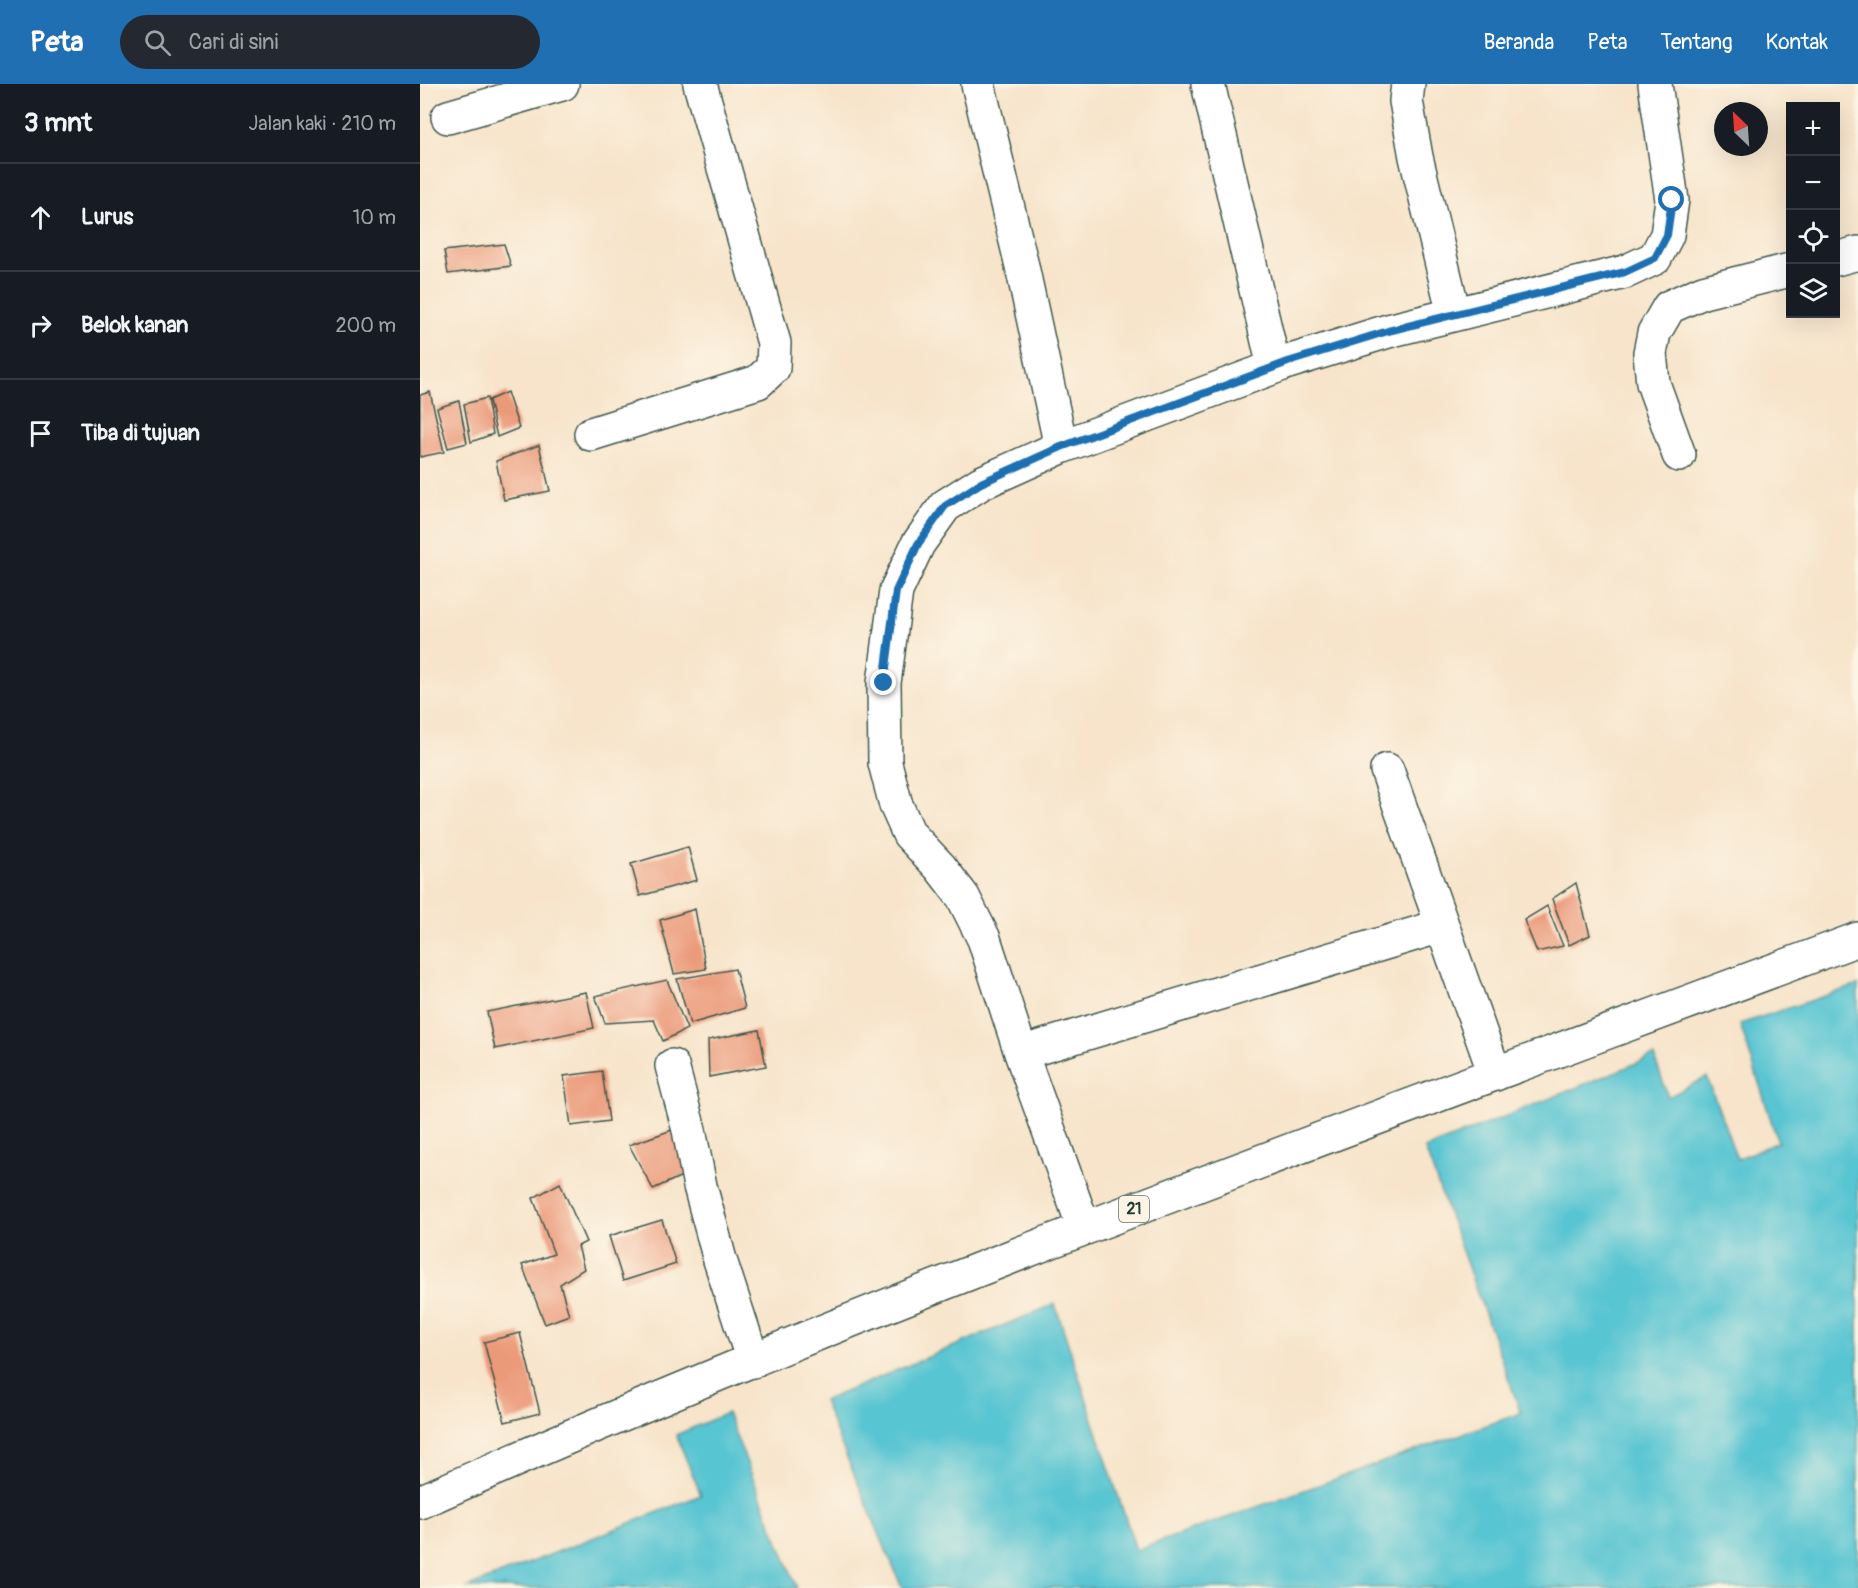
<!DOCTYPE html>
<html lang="id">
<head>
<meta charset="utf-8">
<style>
	:root { --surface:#171b24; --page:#242831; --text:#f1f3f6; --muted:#9ea1a6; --line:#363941; --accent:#1f6fb2 }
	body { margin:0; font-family:Pangolin,sans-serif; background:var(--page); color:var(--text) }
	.controls { position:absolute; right:18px; top:18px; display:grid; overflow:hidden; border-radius:0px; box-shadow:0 6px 24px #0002 }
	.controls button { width:54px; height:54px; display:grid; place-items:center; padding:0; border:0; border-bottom:2px solid var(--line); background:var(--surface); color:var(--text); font:30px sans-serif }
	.compass { position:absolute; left:1294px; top:18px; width:54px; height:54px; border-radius:50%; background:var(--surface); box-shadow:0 6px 24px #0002; rotate:335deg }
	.stop { position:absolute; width:18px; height:18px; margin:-14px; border:4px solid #1f6fb2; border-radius:50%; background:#fff }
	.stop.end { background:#1f6fb2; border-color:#fff; box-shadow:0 2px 6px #0008 }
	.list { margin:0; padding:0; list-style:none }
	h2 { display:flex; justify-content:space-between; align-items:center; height:78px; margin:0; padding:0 24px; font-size:26px }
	h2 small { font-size:20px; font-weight:400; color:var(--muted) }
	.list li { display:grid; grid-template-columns:39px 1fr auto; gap:18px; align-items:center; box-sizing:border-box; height:108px; padding:0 24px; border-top:2px solid var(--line) }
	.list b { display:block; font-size:22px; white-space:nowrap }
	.list em { font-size:20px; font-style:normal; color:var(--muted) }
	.icon { flex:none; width:33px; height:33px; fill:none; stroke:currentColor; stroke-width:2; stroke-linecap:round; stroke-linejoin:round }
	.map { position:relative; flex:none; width:1438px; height:1504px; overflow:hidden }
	header { display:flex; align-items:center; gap:36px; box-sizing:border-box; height:84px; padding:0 30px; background:var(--accent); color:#fff }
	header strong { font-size:28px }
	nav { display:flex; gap:33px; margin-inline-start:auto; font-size:21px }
	.search { width:420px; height:54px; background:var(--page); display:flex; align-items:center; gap:15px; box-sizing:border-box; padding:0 21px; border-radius:33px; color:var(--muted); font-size:22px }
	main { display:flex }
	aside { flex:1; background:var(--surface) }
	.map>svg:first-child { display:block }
</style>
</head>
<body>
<header>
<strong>Peta</strong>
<div class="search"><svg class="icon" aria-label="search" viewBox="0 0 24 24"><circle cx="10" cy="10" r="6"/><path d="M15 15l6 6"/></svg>Cari di sini</div>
<nav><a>Beranda</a><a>Peta</a><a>Tentang</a><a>Kontak</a></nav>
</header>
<main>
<aside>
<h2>3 mnt<small>Jalan kaki · 210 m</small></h2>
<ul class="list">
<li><svg class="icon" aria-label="ahead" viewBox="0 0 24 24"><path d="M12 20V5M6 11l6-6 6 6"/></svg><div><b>Lurus</b></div><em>10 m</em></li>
<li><svg class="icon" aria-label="right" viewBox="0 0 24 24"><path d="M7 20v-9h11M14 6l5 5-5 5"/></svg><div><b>Belok kanan</b></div><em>200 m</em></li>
<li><svg class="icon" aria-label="arrive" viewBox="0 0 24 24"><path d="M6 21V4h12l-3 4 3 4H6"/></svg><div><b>Tiba di tujuan</b></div></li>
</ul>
</aside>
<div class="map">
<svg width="1438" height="1504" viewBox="0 0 1438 1504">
	<rect width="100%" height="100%" fill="#fcf5e5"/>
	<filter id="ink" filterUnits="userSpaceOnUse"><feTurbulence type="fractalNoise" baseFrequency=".0167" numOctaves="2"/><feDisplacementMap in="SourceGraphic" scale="12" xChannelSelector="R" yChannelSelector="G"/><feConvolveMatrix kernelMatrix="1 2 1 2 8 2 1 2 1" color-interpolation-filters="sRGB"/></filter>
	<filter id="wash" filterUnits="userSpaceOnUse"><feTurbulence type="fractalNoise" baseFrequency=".008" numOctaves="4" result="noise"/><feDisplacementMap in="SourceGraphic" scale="24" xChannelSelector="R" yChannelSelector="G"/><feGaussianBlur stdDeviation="1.35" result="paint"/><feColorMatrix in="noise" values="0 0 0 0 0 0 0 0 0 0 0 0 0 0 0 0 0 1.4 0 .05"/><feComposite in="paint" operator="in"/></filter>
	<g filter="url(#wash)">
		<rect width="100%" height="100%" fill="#f7e4cb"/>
		<path fill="#59c5d2" stroke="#3c8183" stroke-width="1.5" d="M 1438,901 L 1438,1504 L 482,1504 L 403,1317 L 635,1220 L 716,1466 L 1101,1329 L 1005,1065 L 1234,972 L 1248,1013 L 1287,993 L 1317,1075 L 1358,1058 L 1320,940 Z
			M 307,1329 L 377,1504 L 46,1504 L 281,1411 L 256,1351 Z"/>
		<g id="blocks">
			<path fill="#eb9a79" d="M 84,160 L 91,182 L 28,190 L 24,167 Z
				M 10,308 L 24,368 L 0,373 L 0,311 Z
				M 87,308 L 99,344 L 77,353 L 69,316 Z
				M 67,314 L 73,350 L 51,358 L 44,320 Z
				M 39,317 L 47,359 L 28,364 L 17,324 Z
				M 119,361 L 130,407 L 84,416 L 76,377 Z
				M 268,763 L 277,796 L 220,812 L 211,780 Z
				M 1156,799 L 1170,851 L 1149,861 L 1132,815 Z
				M 1127,822 L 1143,862 L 1117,868 L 1104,836 Z
				M 275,825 L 286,885 L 254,890 L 240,836 Z
				M 315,885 L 325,924 L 270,940 L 257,895 Z
				M 247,896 L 267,945 L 243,957 L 234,936 L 185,939 L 175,912 Z
				M 166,908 L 174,944 L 75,965 L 67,928 Z
				M 339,946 L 346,982 L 289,993 L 288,956 Z
				M 182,987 L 189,1037 L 151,1042 L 144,992 Z
				M 252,1046 L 271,1088 L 233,1105 L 209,1061 Z
				M 140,1099 L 166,1158 L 158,1162 L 164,1185 L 140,1200 L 149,1231 L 125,1240 L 102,1181 L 134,1170 L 113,1114 Z
				M 242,1136 L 256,1180 L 203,1197 L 189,1152 Z
				M 100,1249 L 120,1329 L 85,1338 L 64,1258 Z"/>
		</g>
	</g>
	<g filter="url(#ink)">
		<use href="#blocks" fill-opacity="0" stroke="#3f564b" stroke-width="1.5"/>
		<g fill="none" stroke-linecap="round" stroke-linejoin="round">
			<g stroke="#3f564b" stroke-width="36">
				<path id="minor" d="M 558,0 L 602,182 L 641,363
					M 788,0 L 854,283
					M 988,0 L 986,17 L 996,73 L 1034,230
					M 28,33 L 142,0
					M 1416,175 L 1438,169
					M 171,350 L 338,298 L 353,284 L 354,259 L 280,0
					M 1259,371 L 1233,299 L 1230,269 L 1234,249 L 1249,223 L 1283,208 L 1370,186
					M 967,686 L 1075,990
					M 601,969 L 1021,842
					M 252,982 L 269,1046 L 280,1102 L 300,1176 L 333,1277
					M 664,1144 L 601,969 L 564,855 L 543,813 L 520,783 L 489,750 L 476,721 L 465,679 L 464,599 L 476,507 L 498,460 L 525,422 L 561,399 L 641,363 L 868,278 L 968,247 L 1205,188 L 1235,174 L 1247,151 L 1252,116 L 1235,0"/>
			</g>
			<g stroke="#3f564b" stroke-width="36">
				<path id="trunk" d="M 0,1418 C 470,1208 956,1035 1438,855"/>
			</g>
			<use href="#minor" stroke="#fff" stroke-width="33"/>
			<use href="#trunk" stroke="#fff" stroke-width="33"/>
		</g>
	</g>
	<g fill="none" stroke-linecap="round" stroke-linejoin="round" filter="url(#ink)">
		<path stroke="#1f6fb2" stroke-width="8" d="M 464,599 L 476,507 L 498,460 L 525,422 L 561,399 L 641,363 L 868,278 L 968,247 L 1205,188 L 1235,174 L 1247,151 L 1252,116"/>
	</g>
	<g text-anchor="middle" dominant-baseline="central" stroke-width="5" stroke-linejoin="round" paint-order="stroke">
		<rect fill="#fcf5e5" stroke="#617469" stroke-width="1.5" x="699" y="1112" width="30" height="26" rx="4.5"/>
		<g font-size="16" font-weight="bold" fill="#1f3d34">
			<text x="714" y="1125">21</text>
		</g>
	</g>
</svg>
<div class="controls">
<button>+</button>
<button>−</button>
<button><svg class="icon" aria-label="locate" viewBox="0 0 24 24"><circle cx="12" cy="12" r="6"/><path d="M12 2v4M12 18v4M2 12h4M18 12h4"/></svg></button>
<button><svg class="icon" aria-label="layers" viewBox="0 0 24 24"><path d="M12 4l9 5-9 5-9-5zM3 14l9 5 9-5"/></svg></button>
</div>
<svg class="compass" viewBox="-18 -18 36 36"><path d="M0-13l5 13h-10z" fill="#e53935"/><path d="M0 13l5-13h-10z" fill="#9ea1a6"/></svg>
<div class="stop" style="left:1252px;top:116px"></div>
<div class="stop end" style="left:464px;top:599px"></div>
</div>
</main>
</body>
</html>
